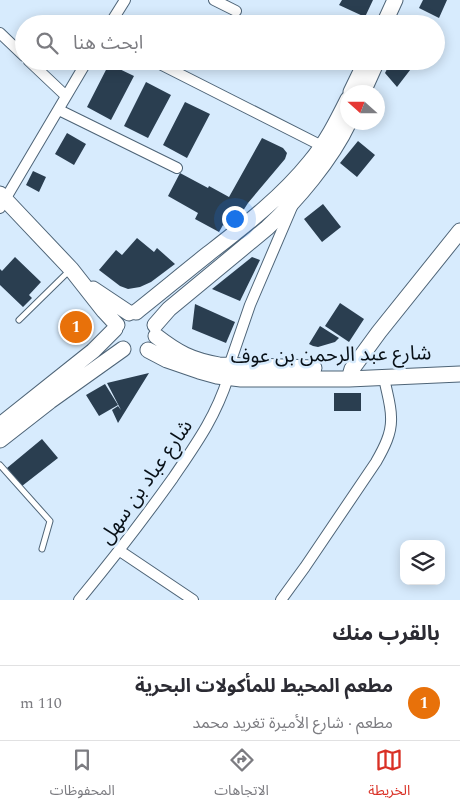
<!DOCTYPE html>
<html lang="ar">
<head>
<meta charset="utf-8">
<style>
	:root { --surface:#fff; --page:#f2f2f3; --text:#2b2b33; --muted:#7c7c81; --line:#e1e1e2; --accent:#d93025 }
	body { margin:0; font-family:Spectral,"Noto Sans Arabic",serif; background:var(--page); color:var(--text); direction:rtl }
	.controls { position:absolute; right:15px; bottom:15px; display:grid; overflow:hidden; border-radius:10px; box-shadow:0 2px 12px #0003 }
	.controls button { width:45px; height:45px; display:grid; place-items:center; padding:0; border:0; border-bottom:1px solid var(--line); background:var(--surface); color:var(--text); font:25px sans-serif }
	.compass { position:absolute; left:340px; top:85px; width:45px; height:45px; border-radius:50%; background:var(--surface); box-shadow:0 2px 12px #0003; rotate:291deg }
	.you { position:absolute; left:234px; top:218px; width:18px; height:18px; margin:-12px; border:4px solid #fff; border-radius:50%; background:#1a73e8; box-shadow:0 0 0 8px #1a73e833 }
	.badge { display:grid; place-items:center; width:32px; height:32px; border-radius:50%; background:var(--accent); color:#fff; font-size:16px; font-weight:700 }
	.pin { position:absolute; translate:-50% -50%; border:2px solid #fff; box-shadow:0 1px 5px #0006 }
	.list { margin:0; padding:0; list-style:none }
	h2 { display:flex; justify-content:space-between; align-items:center; height:65px; margin:0; padding:0 20px; font-size:21px }
	h2 small { font-size:16px; font-weight:400; color:var(--muted) }
	.list li { display:grid; grid-template-columns:32px 1fr auto; gap:15px; align-items:center; box-sizing:border-box; height:75px; padding:0 20px; border-top:1px solid var(--line) }
	.list b { display:block; font-size:19px; white-space:nowrap }
	.list p { margin:0; font-size:16px; white-space:nowrap; color:var(--muted) }
	.list em { font-size:16px; font-style:normal; color:var(--muted) }
	.icon { flex:none; width:28px; height:28px; fill:none; stroke:currentColor; stroke-width:2; stroke-linecap:round; stroke-linejoin:round }
	.map { position:relative; flex:none; width:460px; height:600px; overflow:hidden; direction:ltr }
	.search { position:absolute; background:var(--surface); box-shadow:0 2px 12px #0003; left:15px; right:15px; top:15px; height:55px; display:flex; align-items:center; gap:12px; box-sizing:border-box; padding:0 18px; border-radius:28px; color:var(--muted); font-size:19px }
	.sheet { height:140px; background:var(--surface) }
	nav { display:flex; justify-content:space-around; align-items:center; box-sizing:border-box; height:70px; border-top:1px solid var(--line); background:var(--surface); font-size:14px; color:var(--muted) }
	nav a { display:grid; justify-items:center; gap:2px }
	nav .on { color:var(--accent) }
	.map>svg:first-child { display:block }
</style>
</head>
<body>
<div class="map">
<svg width="460" height="600" viewBox="0 0 460 600">
	<rect width="100%" height="100%" fill="#d7ebfd"/>
	<path fill="#2a3e50" d="M 342,0 L 373,0 L 365,17 L 339,5 Z
		M 423,0 L 447,0 L 439,18 L 419,8 Z
		M 330,61 L 345,61 L 342,67 Z
		M 391,61 L 417,61 L 397,87 L 385,73 Z
		M 109,64 L 134,76 L 111,120 L 87,107 Z
		M 146,82 L 171,95 L 148,138 L 124,126 Z
		M 185,102 L 210,114 L 187,158 L 163,145 Z
		M 67,133 L 86,144 L 74,165 L 55,154 Z
		M 262,138 L 283,148 L 287,153 L 285,159 L 248,203 L 241,214 L 236,211 L 227,228 L 223,225 L 219,232 L 195,219 L 198,213 L 168,196 L 180,173 L 208,188 L 209,186 L 229,197 Z
		M 358,141 L 375,155 L 357,177 L 340,163 Z
		M 33,171 L 46,177 L 39,192 L 26,185 Z
		M 323,204 L 341,227 L 322,242 L 304,219 Z
		M 137,238 L 154,252 L 157,248 L 175,264 L 151,282 L 140,287 L 128,289 L 120,286 L 99,270 L 116,250 L 122,255 Z
		M 15,257 L 41,282 L 29,295 L 32,298 L 23,307 L 0,285 L 0,269 L 2,271 Z
		M 252,257 L 260,260 L 240,301 L 212,289 Z
		M 340,303 L 364,319 L 349,342 L 325,326 Z
		M 195,304 L 235,322 L 226,343 L 192,329 Z
		M 320,326 L 339,338 L 335,342 L 318,347 L 313,346 L 309,344 Z
		M 149,373 L 118,423 L 112,410 L 118,406 L 121,410 L 107,383 Z
		M 105,384 L 118,405 L 99,416 L 86,395 Z
		M 334,393 L 361,393 L 361,411 L 334,411 Z
		M 42,439 L 58,458 L 22,486 L 7,468 Z"/>
	<g fill="none" stroke-linecap="round" stroke-linejoin="round">
		<g stroke="#4e6477" stroke-width="7">
			<path id="lane" d="M 19,320 L 69,271
				M 0,465 L 50,521 L 42,549"/>
		</g>
		<g stroke="#4e6477" stroke-width="12">
			<path id="street" d="M 214,0 L 236,11
				M 110,24 L 125,0
				M 0,33 L 24,56
				M 29,61 L 66,96
				M 154,61 L 322,146
				M 59,110 L 177,168
				M 0,208 L 87,61
				M 229,366 L 250,305 L 292,207
				M 120,551 L 193,600
				M 79,600 C 112,560 143,520 173,478 C 196,444 215,418 228,378
				M 281,600 L 305,567 L 376,462 C 384,448 392,433 391,417 C 391,404 386,390 384,377"/>
		</g>
		<g stroke="#4e6477" stroke-width="17">
			<path id="secondary" d="M 384,24 L 395,0
				M 351,92 L 366,61
				M 363,92 L 377,61
				M 0,194 L 71,269 L 104,311 L 117,325
				M 93,289 L 129,313
				M 136,312 C 160,293 184,273 208,254 C 244,226 281,198 310,162 C 326,143 337,121 348,99
				M 155,325 L 169,309 L 267,228 C 297,200 331,160 349,122
				M 156,336 C 178,353 191,360 219,365 L 314,368
				M 148,350 L 167,360 L 199,371 L 217,376 L 241,379 L 349,379 L 460,374
				M 349,379 L 352,369 L 379,332 L 460,231
				M 0,425 L 93,351 L 115,329
				M 0,440 L 50,401 L 123,349"/>
		</g>
		<use href="#lane" stroke="#fff" stroke-width="5"/>
		<use href="#street" stroke="#fff" stroke-width="10"/>
		<use href="#secondary" stroke="#fff" stroke-width="15"/>
	</g>
	<g text-anchor="middle" dominant-baseline="central" stroke-width="5" stroke-linejoin="round" paint-order="stroke">
		<g font-size="20" fill="#081017" stroke="#d7ebfd">
			<text transform="translate(331 355) rotate(-1)">شارع عبد الرحمن بن عوف</text>
			<text transform="translate(146 482) rotate(-55)">شارع عباد بن سهل</text>
		</g>
	</g>
</svg>
<div class="controls">
<button><svg class="icon" aria-label="layers" viewBox="0 0 24 24"><path d="M12 4l9 5-9 5-9-5zM3 14l9 5 9-5"/></svg></button>
</div>
<svg class="compass" viewBox="-18 -18 36 36"><path d="M0-13l5 13h-10z" fill="#e53935"/><path d="M0 13l5-13h-10z" fill="#7c7c81"/></svg>
<div class="you"></div>
<div class="pin badge" style="left:76px;top:327px;background:#e8710a">1</div>
<div class="search"><svg class="icon" aria-label="search" viewBox="0 0 24 24"><circle cx="10" cy="10" r="6"/><path d="M15 15l6 6"/></svg>ابحث هنا</div>
</div>
<section class="sheet">
<h2>بالقرب منك<small></small></h2>
<ul class="list">
<li><span class="badge" style="background:#e8710a">1</span><div><b>مطعم المحيط للمأكولات البحرية</b><p>مطعم · شارع الأميرة تغريد محمد</p></div><em>110 m</em></li>
</ul>
</section>
<nav>
<a class="on"><svg class="icon" aria-label="map" viewBox="0 0 24 24"><path d="M3 6l6-2 6 2 6-2v14l-6 2-6-2-6 2zM9 4v14M15 6v14"/></svg>الخريطة</a>
<a><svg class="icon" aria-label="directions" viewBox="0 0 24 24"><path d="M12 3l9 9-9 9-9-9zM9 14v-3h6M13 9l2 2-2 2"/></svg>الاتجاهات</a>
<a><svg class="icon" aria-label="saved" viewBox="0 0 24 24"><path d="M7 4h10v16l-5-4-5 4z"/></svg>المحفوظات</a>
</nav>
</body>
</html>
